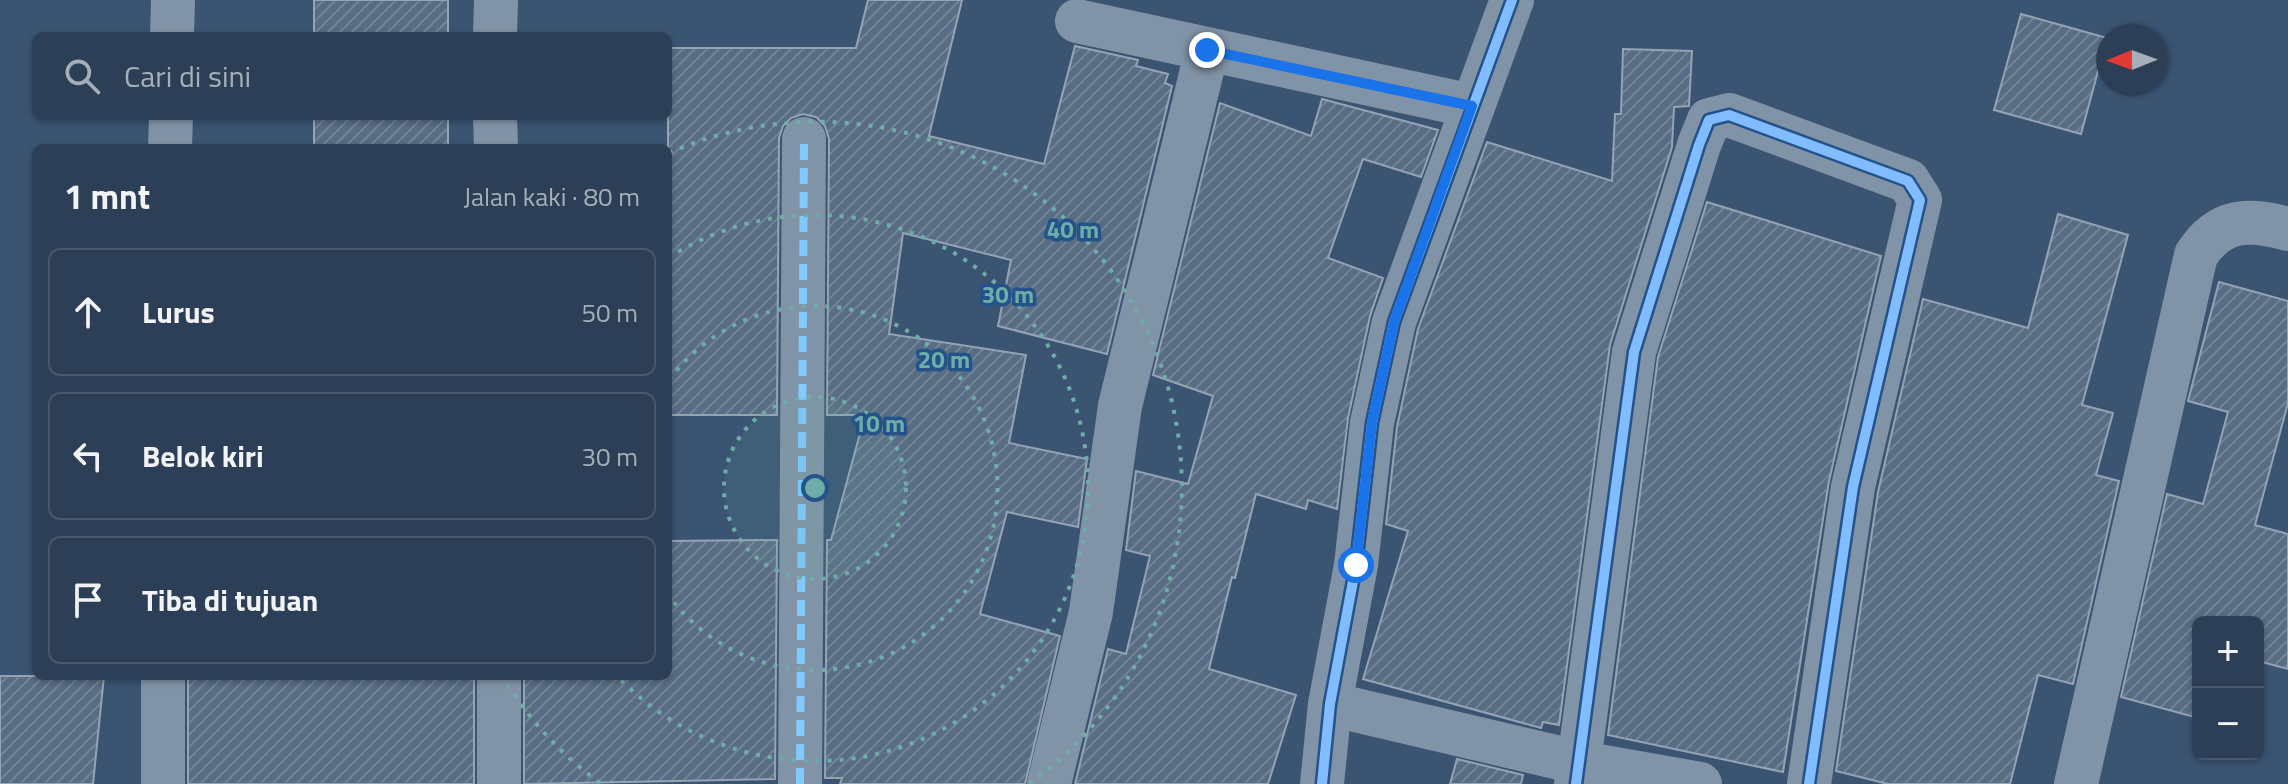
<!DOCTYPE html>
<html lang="id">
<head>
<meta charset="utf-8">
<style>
	:root { --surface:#2c3f56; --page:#384a60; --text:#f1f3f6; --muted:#a6afb9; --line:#48586c }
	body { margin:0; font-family:"Titillium Web",sans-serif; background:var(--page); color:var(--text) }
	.controls { position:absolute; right:24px; bottom:24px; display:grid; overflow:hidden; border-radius:12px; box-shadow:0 2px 6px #0004 }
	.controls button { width:72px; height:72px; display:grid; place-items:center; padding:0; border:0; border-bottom:2px solid var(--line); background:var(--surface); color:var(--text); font:40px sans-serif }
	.compass { position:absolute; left:2096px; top:24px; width:72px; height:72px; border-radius:50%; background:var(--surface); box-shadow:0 2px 6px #0004; rotate:269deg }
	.stop { position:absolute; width:24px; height:24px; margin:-18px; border:6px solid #1a73e8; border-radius:50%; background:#fff }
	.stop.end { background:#1a73e8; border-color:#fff; box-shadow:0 2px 8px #0008 }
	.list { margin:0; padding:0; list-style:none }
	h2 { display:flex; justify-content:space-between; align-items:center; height:104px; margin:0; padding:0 32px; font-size:34px }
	h2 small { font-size:26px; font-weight:400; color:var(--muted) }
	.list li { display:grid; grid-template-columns:52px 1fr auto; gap:24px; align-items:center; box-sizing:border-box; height:128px; margin:0 16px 16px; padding:0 16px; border:2px solid var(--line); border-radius:12px }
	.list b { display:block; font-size:30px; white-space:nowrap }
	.list em { font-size:26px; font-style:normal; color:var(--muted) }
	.icon { flex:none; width:44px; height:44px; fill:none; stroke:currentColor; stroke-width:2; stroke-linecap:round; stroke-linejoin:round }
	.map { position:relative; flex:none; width:2288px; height:784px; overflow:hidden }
	.search { position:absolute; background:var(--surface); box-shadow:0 2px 6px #0004; left:32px; top:32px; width:640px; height:88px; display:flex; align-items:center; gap:20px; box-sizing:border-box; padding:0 28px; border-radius:12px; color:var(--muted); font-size:30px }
	.panel { position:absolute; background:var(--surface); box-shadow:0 2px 6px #0004; left:32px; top:144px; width:640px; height:536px; border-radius:12px }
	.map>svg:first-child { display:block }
</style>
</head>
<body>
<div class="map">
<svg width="2288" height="784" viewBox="0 0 2288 784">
	<defs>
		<pattern id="building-hatch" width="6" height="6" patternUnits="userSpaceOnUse" patternTransform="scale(2)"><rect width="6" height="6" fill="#586d84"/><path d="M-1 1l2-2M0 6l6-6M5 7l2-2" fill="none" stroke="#718396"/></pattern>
	</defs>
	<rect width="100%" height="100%" fill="#3a5472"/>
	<path fill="url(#building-hatch)" stroke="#95a4b5" stroke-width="2" d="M 314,0 L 448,0 L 448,36 L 314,36 Z
		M 868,0 L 962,0 L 929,136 L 1044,164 L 1075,46 L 1138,60 L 1136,66 L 1168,74 L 1165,83 L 1172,86 L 1107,354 L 998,326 L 1011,260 L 903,233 L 889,334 L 1026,355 L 1009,443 L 1087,459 L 1078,527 L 1007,512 L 980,614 L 1060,636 L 1025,784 L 840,784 L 842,778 L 825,778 L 827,540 L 831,540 L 865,415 L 827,415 L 829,139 L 825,126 L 816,117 L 803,114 L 791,118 L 783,126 L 779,138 L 777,415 L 668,415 L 668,48 L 856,48 Z
		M 2021,14 L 2107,38 L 2081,134 L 1994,110 Z
		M 1623,49 L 1692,51 L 1689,106 L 1674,107 L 1672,147 L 1610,345 L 1559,725 L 1543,722 L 1541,728 L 1363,679 L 1408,531 L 1386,524 L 1397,427 L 1418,329 L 1487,142 L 1612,181 L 1615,114 L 1621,114 Z
		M 1322,99 L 1438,130 L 1421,177 L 1363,159 L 1328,258 L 1383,278 L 1370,316 L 1348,418 L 1337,509 L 1308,500 L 1306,509 L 1256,494 L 1235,578 L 1232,577 L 1209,669 L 1296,695 L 1268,784 L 1075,784 L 1108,649 L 1126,654 L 1150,556 L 1126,550 L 1136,471 L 1188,484 L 1213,396 L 1153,375 L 1220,103 L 1311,136 Z
		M 314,116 L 448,116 L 448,148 L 314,148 Z
		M 1707,202 L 1881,256 L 1829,481 L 1783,772 L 1608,735 L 1658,357 Z
		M 2058,214 L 2128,235 L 2082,405 L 2113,413 L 2096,475 L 2119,481 L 2073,684 L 2038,675 L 2010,784 L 1888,784 L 1836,771 L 1878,492 L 1923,299 L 2028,328 Z
		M 2219,282 L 2288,301 L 2288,403 L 2255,525 L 2288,534 L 2288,669 L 2258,661 L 2258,622 L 2198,622 L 2198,718 L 2121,697 L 2167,494 L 2203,504 L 2228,412 L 2188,401 Z
		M 777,540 L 775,779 L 524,784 L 524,676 L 668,676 L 668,541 Z
		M 0,676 L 104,676 L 93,784 L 0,784 Z
		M 188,676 L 474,676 L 474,784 L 188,784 Z
		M 1457,759 L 1523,775 L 1521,784 L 1450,784 Z"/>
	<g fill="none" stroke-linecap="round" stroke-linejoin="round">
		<path stroke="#8193a7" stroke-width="44" d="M 1077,21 L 1472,106
			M 172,36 L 173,0
			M 495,36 L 496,0
			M 495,116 L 496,148
			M 170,148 L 171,116
			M 499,676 L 499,784
			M 1330,704 L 1581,763 L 1700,784
			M 163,784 L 163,676
			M 800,784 L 804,139
			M 1049,784 L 1091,612 L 1120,406 L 1207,50
			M 1322,784 L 1330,704 L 1356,565 L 1372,423 L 1394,322 L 1512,0
			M 1576,784 L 1634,352 L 1699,145 L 1709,120 L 1729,115 L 1908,181 L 1920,200 L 1853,487 L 1809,784
			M 2076,784 L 2196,255 C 2220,218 2249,218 2288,229"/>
		<path stroke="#80caff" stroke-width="8" stroke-dasharray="16 8" stroke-linecap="butt" d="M 800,784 L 804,139"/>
		<g stroke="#235389" stroke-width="15">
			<path id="cycleway" d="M 1322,784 L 1330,704 L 1356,565 L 1372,423 L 1394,322 L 1512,0
				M 1576,784 L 1634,352 L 1699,145 L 1709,120 L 1729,115 L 1908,181 L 1920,200 L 1853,487 L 1809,784"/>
		</g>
		<use href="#cycleway" stroke="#80bcff" stroke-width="10"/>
	</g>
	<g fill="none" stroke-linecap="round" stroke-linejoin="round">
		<path stroke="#1a73e8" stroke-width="10" d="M 1207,50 L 1472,106 L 1394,322 L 1372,423 L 1356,565"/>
	</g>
	<circle cx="815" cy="488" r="91" fill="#6fada8" fill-opacity=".12"/>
	<g fill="none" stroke="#6fada8" stroke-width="4" stroke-dasharray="4 8">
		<circle cx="815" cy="488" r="91"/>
		<path d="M669 380A182 182 0 1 1 669 596"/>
		<path d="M668 258A273 273 0 1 1 619 678"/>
		<path d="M600 783A365 365 0 0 1 504 679M669 153A365 365 0 0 1 1030 783"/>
	</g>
	<circle cx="815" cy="488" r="12" fill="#6fada8" stroke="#235389" stroke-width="4"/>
	<g font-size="24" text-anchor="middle" font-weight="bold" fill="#6fada8" stroke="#235389" stroke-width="7" stroke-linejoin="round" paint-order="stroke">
		<text x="1073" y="238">40 m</text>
		<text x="1008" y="303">30 m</text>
		<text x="944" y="368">20 m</text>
		<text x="879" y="432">10 m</text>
	</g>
</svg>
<div class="controls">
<button>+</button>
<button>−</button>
</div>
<svg class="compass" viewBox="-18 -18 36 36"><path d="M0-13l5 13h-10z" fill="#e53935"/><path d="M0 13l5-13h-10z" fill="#a6afb9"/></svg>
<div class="stop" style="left:1356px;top:565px"></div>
<div class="stop end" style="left:1207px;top:50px"></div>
<div class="search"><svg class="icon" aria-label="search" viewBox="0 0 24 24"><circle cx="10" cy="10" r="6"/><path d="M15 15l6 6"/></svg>Cari di sini</div>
<section class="panel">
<h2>1 mnt<small>Jalan kaki · 80 m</small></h2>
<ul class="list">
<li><svg class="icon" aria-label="ahead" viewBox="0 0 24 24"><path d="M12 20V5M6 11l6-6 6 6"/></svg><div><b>Lurus</b></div><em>50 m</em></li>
<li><svg class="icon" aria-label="left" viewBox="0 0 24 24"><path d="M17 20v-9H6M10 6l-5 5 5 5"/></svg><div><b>Belok kiri</b></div><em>30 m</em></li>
<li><svg class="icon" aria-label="arrive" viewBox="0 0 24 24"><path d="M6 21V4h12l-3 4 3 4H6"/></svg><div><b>Tiba di tujuan</b></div></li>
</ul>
</section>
</div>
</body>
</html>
